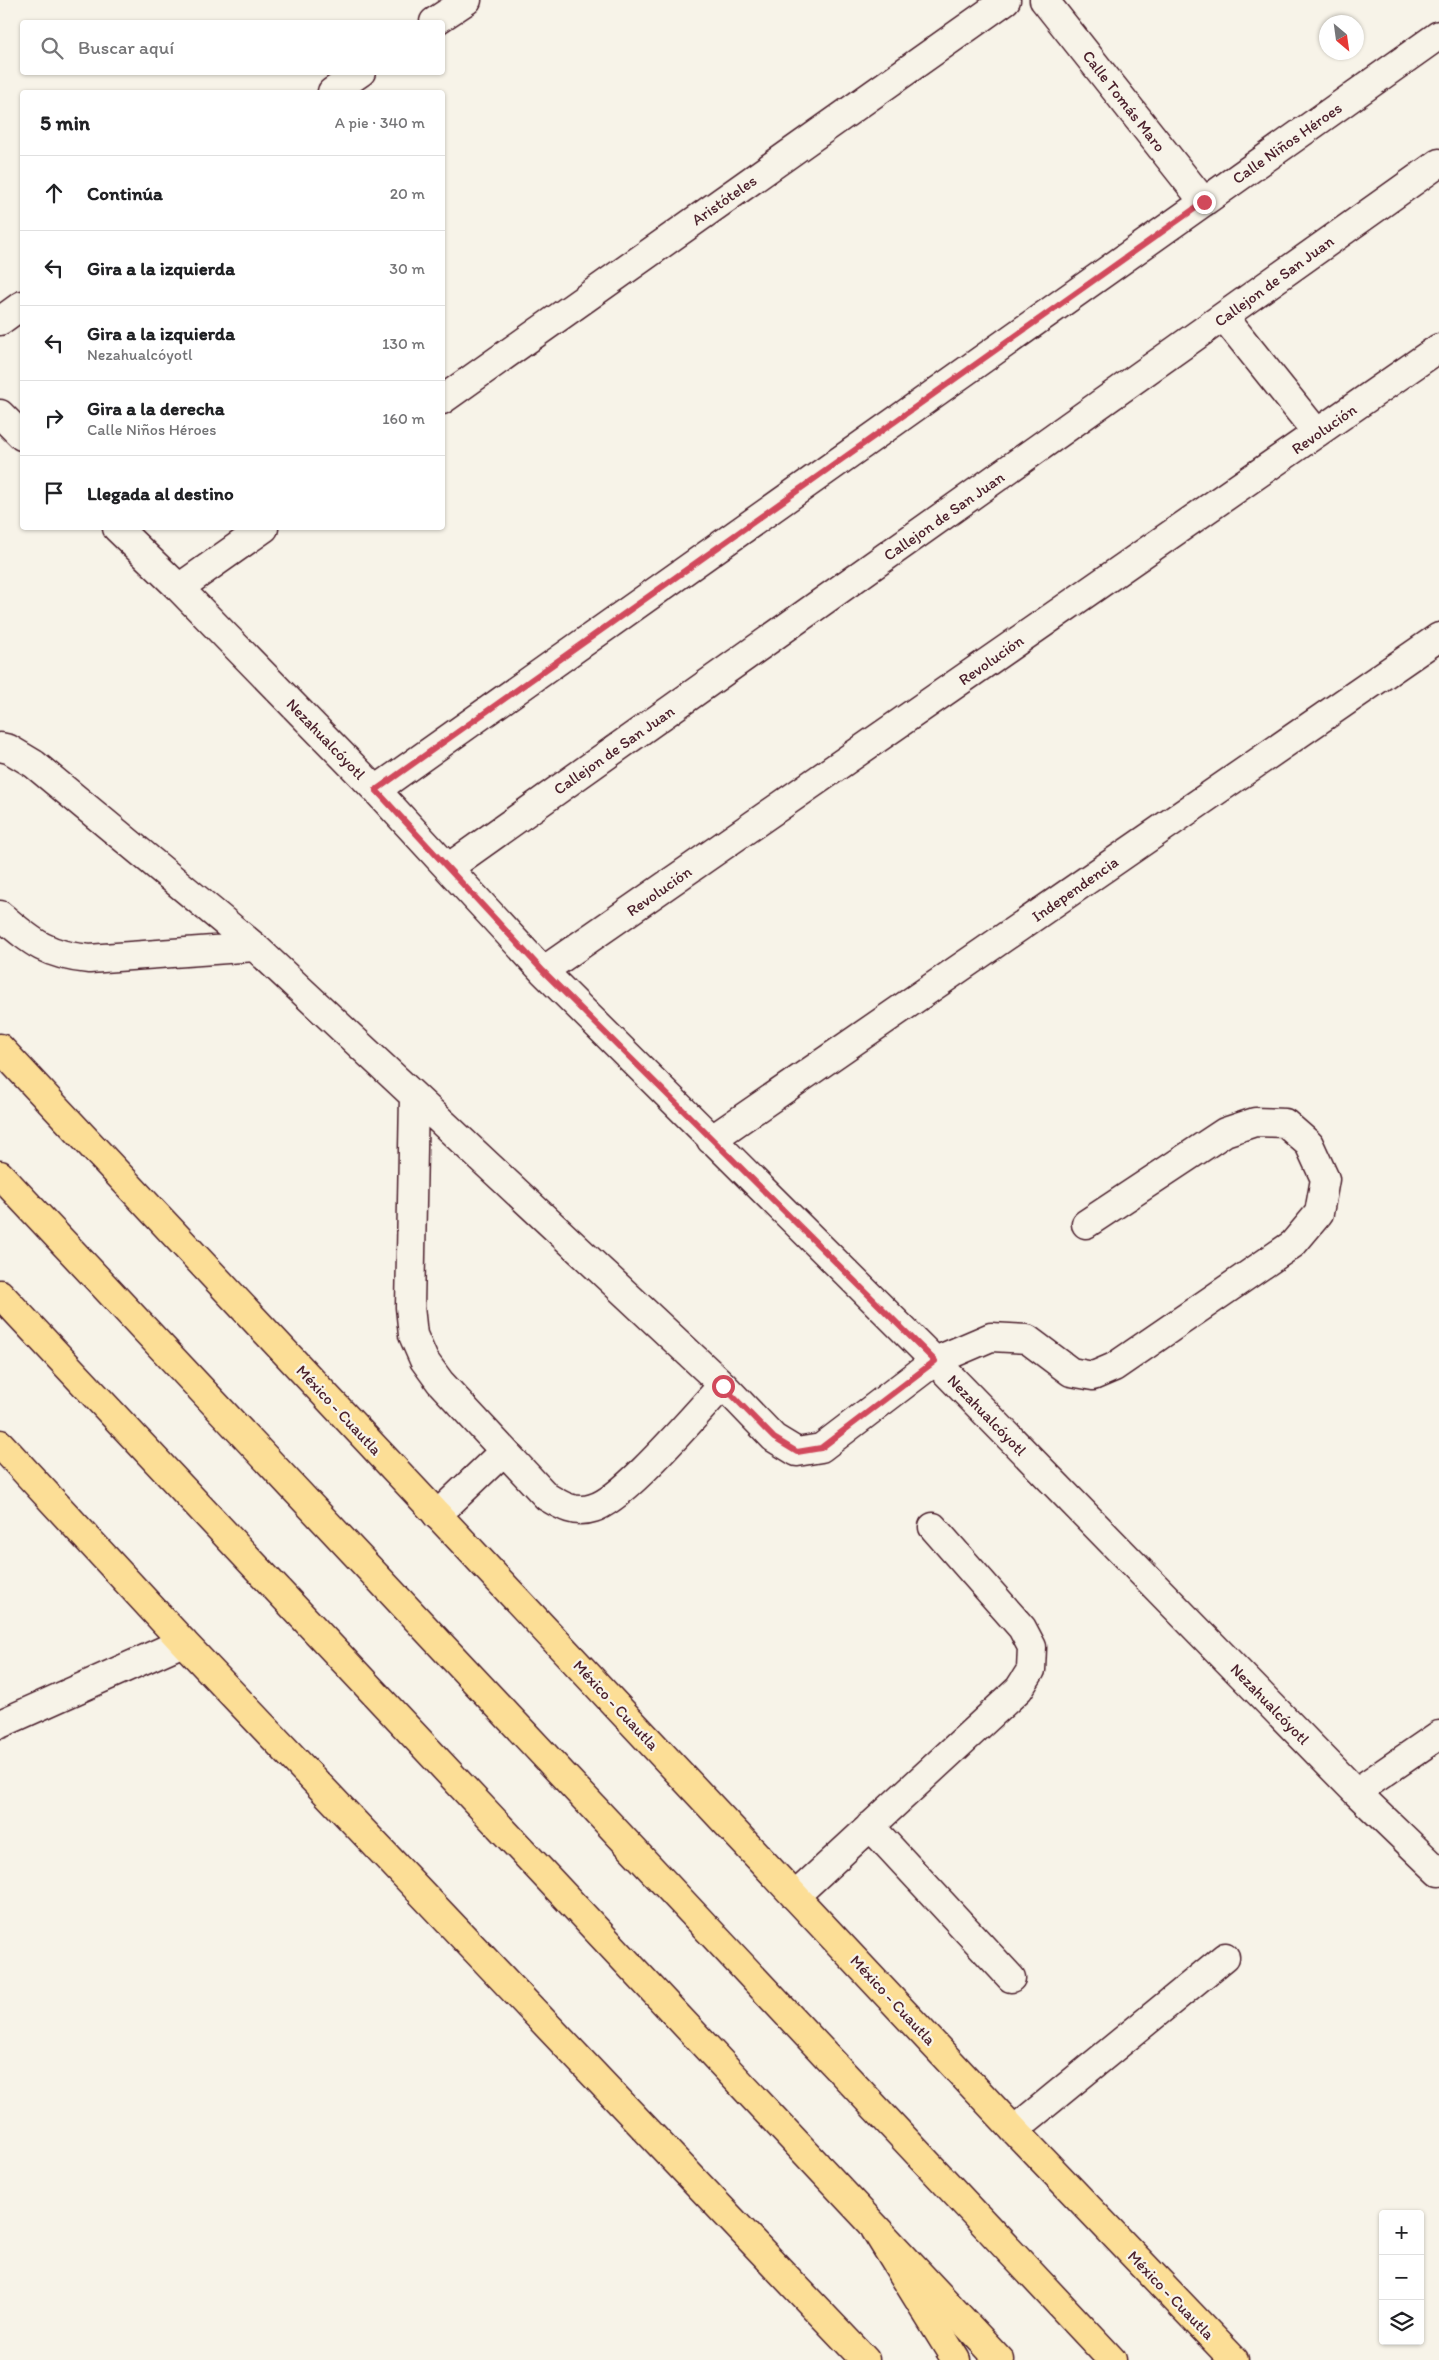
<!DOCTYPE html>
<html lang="es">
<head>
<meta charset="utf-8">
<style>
	:root { --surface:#fff; --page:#f2f2f2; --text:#202124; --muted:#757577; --line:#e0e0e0 }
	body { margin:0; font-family:Itim,sans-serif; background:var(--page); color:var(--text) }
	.controls { position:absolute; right:15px; bottom:15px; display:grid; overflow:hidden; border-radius:5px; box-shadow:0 1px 4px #0004 }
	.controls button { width:45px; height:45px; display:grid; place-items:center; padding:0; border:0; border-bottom:1px solid var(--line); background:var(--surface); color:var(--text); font:25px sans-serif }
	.compass { position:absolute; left:1319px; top:15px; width:45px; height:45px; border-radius:50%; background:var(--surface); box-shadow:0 1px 4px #0004; rotate:151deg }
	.stop { position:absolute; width:15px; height:15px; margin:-11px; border:4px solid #d1495b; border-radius:50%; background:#fff }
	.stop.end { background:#d1495b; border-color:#fff; box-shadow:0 1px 5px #0008 }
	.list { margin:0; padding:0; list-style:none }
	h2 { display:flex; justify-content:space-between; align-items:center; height:65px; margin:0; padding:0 20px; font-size:21px }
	h2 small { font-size:16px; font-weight:400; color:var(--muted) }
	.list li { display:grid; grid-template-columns:32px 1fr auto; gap:15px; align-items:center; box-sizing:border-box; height:75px; padding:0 20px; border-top:1px solid var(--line) }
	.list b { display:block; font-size:19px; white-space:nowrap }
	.list p { margin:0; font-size:16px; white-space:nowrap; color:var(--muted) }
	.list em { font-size:16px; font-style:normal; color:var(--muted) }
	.icon { flex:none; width:28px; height:28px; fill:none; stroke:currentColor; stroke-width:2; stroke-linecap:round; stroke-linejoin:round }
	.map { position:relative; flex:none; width:1439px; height:2360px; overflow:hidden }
	.search { position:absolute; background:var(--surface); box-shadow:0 1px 4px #0004; left:20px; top:20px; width:425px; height:55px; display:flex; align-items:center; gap:12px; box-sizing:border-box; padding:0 18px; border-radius:5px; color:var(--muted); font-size:19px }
	.panel { position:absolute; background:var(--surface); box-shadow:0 1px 4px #0004; left:20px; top:90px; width:425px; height:440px; border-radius:5px }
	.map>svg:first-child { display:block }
</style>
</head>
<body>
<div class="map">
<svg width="1439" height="2360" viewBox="0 0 1439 2360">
	<rect width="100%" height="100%" fill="#f7f3e8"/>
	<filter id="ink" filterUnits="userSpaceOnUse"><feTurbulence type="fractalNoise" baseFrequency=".02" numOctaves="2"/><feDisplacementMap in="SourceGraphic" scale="10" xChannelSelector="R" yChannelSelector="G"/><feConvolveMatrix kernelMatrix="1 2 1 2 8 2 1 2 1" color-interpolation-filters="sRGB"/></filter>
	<g filter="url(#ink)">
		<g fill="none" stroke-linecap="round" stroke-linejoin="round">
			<g stroke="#4a1f2b" stroke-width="31">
				<path id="minor" d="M 1044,0 L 1204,202
					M 434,22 L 467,0
					M 332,92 L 361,72
					M 1224,317 L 1317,433
					M 0,321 L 22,305
					M 442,400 L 1006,0
					M 0,414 L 22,436
					M 117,528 L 179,588 L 376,790 L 543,971 L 935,1361 L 1356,1792 L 1439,1872
					M 179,588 L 264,528
					M 0,747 L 9,749 L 34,764 L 255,947 L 723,1385 L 774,1438 L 797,1452 L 821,1448 L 935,1361 L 991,1337 L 1027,1339 L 1071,1372 L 1093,1376 L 1114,1367 L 1293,1244 L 1319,1213 L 1325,1179 L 1309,1144 L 1285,1123 L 1255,1122 L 1225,1132 L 1086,1224
					M 376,790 L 1439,35
					M 448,868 L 1439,163
					M 0,915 C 32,942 46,955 89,959 L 255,947
					M 543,971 L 1439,348
					M 414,1097 L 410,1307 L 413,1335 L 424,1360 L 440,1382 L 547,1497 C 562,1506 575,1514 593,1508 C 625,1499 696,1413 723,1385
					M 711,1140 L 1439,637
					M 437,1515 L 504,1451
					M 0,1724 L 183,1642
					M 1356,1792 L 1439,1735
					M 870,1826 L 1011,1978
					M 795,1896 L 1019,1689 L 1031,1670 L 1032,1647 L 1022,1628 L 933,1527
					M 1014,2130 L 1225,1957"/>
			</g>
			<g stroke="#4a1f2b" stroke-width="31">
				<path id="major" d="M 0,1048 L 1014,2130 L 1234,2360
					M 0,1175 L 1112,2360
					M 0,1294 L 1000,2360
					M 0,1444 L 183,1642 L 865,2360"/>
			</g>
			<g stroke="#4a1f2b" stroke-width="31">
				<path id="highway" d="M 875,2229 L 956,2360"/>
			</g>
			<use href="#minor" stroke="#f7f3e8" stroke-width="28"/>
			<use href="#major" stroke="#fcde96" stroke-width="28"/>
			<use href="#highway" stroke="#fcde96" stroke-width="28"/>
		</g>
	</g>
	<g fill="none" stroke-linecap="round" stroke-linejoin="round" filter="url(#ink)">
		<path stroke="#d1495b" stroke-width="6" d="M 723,1386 L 774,1438 L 797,1452 L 821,1448 L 935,1361 L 543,971 L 376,790 L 1204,202"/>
	</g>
	<g text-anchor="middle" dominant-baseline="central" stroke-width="4.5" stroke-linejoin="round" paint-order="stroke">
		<g font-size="16" fill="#4a1f2b" stroke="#f7f3e8">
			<text transform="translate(1124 101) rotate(52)">Calle Tomás Maro</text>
			<text transform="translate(1287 143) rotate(-35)">Calle Niños Héroes</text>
			<text transform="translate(724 200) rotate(-35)">Aristóteles</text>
			<text transform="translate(1274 281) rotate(-36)">Callejon de San Juan</text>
			<text transform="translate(1324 429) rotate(-35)">Revolución</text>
			<text transform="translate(944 516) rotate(-35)">Callejon de San Juan</text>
			<text transform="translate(991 660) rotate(-35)">Revolución</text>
			<text transform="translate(326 739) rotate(46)">Nezahualcóyotl</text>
			<text transform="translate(614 750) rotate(-35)">Callejon de San Juan</text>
			<text transform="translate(1075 889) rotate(-35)">Independencia</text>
			<text transform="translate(659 891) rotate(-35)">Revolución</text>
			<text transform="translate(339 1410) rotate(47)">México - Cuautla</text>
			<text transform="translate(987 1415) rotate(46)">Nezahualcóyotl</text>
			<text transform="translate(1270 1704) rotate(46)">Nezahualcóyotl</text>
			<text transform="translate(616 1705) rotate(47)">México - Cuautla</text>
			<text transform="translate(893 2000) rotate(47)">México - Cuautla</text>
			<text transform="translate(1171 2295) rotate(46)">México - Cuautla</text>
		</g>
	</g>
</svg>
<div class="controls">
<button>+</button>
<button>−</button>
<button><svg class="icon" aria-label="layers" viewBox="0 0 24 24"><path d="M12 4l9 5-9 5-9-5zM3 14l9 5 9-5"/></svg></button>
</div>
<svg class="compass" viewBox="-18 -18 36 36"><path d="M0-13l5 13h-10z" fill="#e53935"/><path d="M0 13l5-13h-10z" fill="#757577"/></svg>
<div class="stop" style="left:723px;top:1386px"></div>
<div class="stop end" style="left:1204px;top:202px"></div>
<div class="search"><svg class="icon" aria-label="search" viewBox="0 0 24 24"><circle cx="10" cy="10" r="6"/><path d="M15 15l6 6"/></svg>Buscar aquí</div>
<section class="panel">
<h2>5 min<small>A pie · 340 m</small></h2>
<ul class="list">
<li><svg class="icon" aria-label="ahead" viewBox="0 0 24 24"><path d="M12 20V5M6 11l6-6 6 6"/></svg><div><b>Continúa</b></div><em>20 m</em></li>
<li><svg class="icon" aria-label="left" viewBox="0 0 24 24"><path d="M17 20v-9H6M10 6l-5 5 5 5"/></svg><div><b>Gira a la izquierda</b></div><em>30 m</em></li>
<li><svg class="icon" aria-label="left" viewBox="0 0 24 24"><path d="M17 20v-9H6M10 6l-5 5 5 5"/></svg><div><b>Gira a la izquierda</b><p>Nezahualcóyotl</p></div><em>130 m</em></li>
<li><svg class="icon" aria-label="right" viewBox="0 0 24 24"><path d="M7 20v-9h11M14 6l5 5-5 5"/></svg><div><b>Gira a la derecha</b><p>Calle Niños Héroes</p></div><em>160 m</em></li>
<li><svg class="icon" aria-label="arrive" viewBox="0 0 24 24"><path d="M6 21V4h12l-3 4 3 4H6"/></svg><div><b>Llegada al destino</b></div></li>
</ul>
</section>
</div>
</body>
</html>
